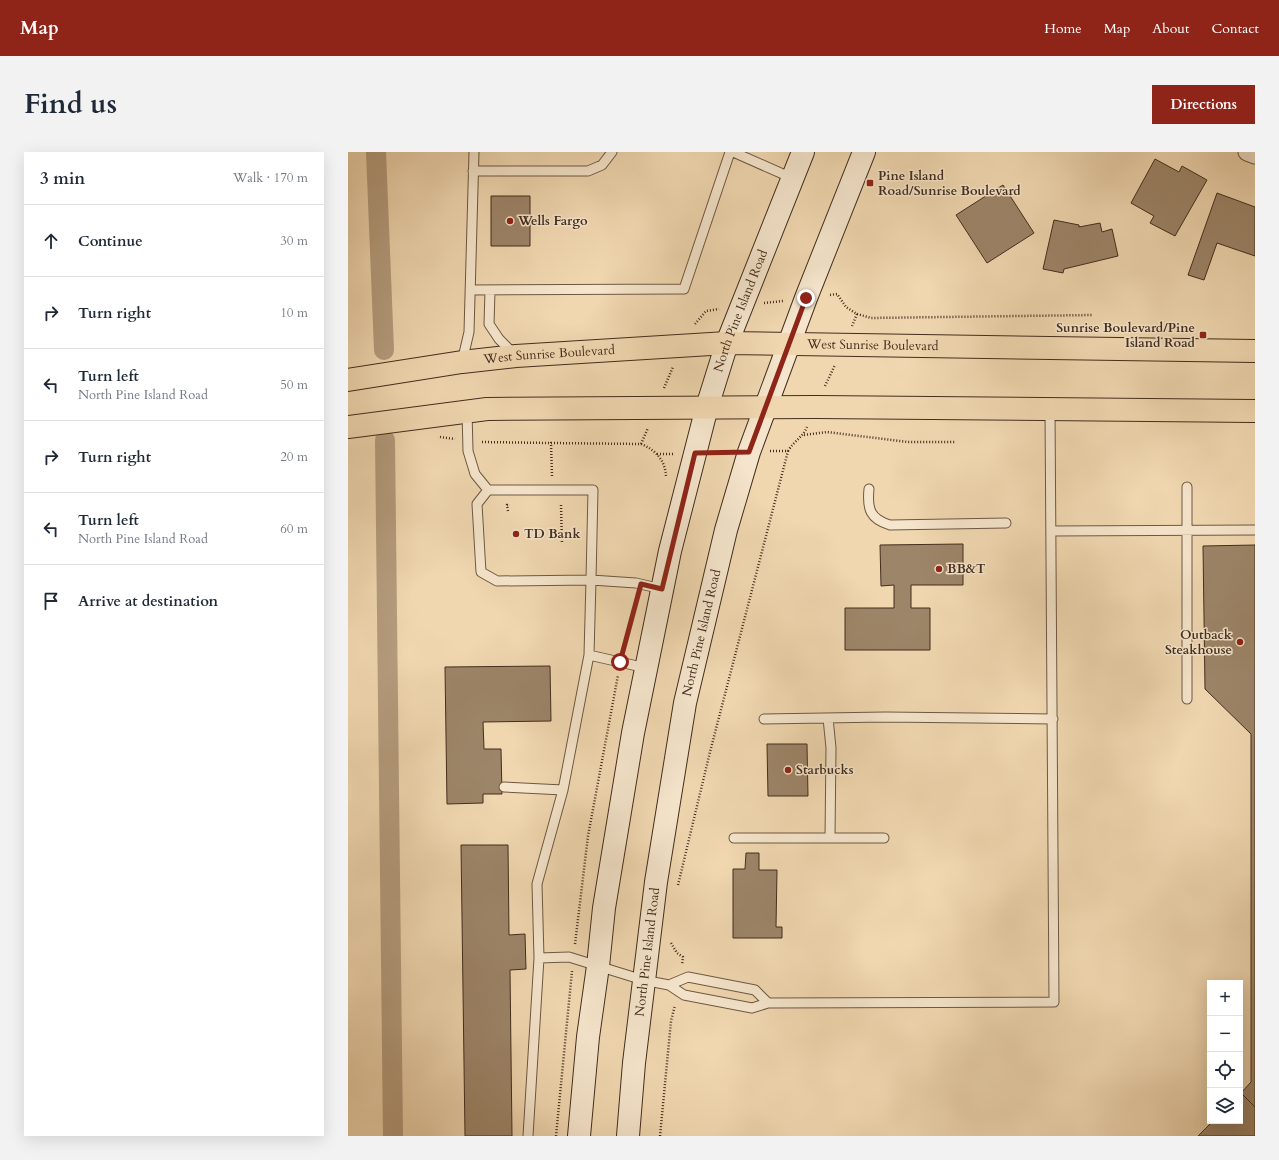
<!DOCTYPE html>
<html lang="en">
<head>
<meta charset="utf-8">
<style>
	:root { --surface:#fff; --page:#f2f2f3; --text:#1f2937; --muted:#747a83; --line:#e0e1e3; --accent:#8f2418 }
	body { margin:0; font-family:Cardo,serif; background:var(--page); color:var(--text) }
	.controls { position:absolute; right:12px; bottom:12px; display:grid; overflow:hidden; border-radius:0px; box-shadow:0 4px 16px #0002 }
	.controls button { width:36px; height:36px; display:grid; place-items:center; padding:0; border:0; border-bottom:1px solid var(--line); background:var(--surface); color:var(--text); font:20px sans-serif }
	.stop { position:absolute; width:12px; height:12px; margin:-9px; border:3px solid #8f2418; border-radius:50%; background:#fff }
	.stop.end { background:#8f2418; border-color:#fff; box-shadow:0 1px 4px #0008 }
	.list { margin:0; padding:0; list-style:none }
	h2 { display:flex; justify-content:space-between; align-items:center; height:52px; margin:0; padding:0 16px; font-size:17px }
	h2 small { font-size:13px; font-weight:400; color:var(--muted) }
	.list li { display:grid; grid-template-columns:26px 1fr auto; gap:12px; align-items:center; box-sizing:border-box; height:72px; padding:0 16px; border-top:1px solid var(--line) }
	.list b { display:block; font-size:15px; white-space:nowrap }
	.list p { margin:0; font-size:13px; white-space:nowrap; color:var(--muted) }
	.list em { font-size:13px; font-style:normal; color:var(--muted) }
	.icon { flex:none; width:22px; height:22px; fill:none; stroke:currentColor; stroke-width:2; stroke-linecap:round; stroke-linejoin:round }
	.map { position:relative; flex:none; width:907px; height:984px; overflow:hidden; border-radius:0px }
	header { display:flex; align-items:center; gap:24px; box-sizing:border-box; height:56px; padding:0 20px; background:var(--accent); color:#fff }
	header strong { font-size:19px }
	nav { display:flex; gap:22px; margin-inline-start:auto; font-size:14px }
	.intro { display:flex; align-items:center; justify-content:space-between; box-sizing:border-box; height:96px; padding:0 24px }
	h1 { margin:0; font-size:28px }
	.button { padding:10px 18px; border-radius:0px; background:var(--accent); color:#fff; font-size:14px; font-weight:700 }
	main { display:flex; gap:24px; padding:0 24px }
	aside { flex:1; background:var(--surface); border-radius:0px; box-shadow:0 4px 16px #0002 }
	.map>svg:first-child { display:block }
</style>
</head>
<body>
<header>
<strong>Map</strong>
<nav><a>Home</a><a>Map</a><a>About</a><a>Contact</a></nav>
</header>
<div class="intro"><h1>Find us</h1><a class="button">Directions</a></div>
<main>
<aside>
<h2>3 min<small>Walk · 170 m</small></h2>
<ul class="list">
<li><svg class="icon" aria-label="ahead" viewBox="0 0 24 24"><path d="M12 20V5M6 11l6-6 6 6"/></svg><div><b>Continue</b></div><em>30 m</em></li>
<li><svg class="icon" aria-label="right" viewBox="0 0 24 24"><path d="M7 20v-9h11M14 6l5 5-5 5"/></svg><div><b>Turn right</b></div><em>10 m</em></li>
<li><svg class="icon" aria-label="left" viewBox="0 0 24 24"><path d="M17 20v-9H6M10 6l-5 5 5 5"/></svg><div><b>Turn left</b><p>North Pine Island Road</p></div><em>50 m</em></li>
<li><svg class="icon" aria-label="right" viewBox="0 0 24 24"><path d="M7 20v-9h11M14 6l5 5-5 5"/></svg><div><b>Turn right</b></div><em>20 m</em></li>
<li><svg class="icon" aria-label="left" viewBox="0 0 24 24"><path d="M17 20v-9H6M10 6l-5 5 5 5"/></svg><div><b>Turn left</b><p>North Pine Island Road</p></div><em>60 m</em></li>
<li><svg class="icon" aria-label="arrive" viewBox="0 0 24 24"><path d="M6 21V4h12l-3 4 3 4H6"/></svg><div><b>Arrive at destination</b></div></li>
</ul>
</aside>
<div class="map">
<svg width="907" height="984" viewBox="0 0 907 984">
	<rect width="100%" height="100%" fill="#f0d7b0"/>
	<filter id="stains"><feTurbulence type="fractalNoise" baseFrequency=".005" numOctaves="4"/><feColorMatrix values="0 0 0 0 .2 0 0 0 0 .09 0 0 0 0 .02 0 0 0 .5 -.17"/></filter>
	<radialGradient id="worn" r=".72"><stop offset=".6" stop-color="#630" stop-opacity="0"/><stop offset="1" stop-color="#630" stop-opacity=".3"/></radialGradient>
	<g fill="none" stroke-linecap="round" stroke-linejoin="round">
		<path stroke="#b59d7e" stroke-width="20" d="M 28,0 L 36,198
			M 37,288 L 45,984"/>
	</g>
	<path fill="#9d8569" stroke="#432d1d" d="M 807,7 L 831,20 L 834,14 L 859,28 L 827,84 L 802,71 L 806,64 L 783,51 Z
		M 655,33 L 686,81 L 639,111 L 608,63 Z
		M 869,41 L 907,55 L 907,104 L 869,91 L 856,128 L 840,123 Z
		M 143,44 L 182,44 L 182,94 L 143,94 Z
		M 706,68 L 731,73 L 731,75 L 752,71 L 754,80 L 764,77 L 770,104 L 716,117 L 715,121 L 695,117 Z
		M 615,392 L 615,433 L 563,433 L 563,456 L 582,456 L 582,498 L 497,498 L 497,456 L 546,456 L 546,433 L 533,434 L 532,393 Z
		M 907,393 L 907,955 L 893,941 L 903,930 L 903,582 L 857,537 L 855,394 Z
		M 202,514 L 203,569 L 135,570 L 136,597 L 153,597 L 154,642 L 135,642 L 135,651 L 99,652 L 97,515 Z
		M 419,592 L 459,592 L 460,644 L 420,644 Z
		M 113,693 L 160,693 L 161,783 L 177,782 L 178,817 L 162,818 L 164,984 L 117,984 Z
		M 398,701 L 411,701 L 411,718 L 429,718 L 428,775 L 434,775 L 434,786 L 385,786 L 385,717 L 397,717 Z
		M 893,941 L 907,955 L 907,984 L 850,984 L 865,969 L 892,969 Z"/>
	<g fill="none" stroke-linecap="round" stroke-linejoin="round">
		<g stroke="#6e5842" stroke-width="11">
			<path id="lane" d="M 385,0 L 444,26
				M 125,19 L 240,19 L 254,13 L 264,0
				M 122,138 L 336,137 L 382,0
				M 142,139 L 141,172 L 151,187 L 166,202
				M 114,210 L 121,180 L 126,0
				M 119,259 L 120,299 L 127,322 L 140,338
				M 839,335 L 839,547
				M 521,337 C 519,357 522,367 542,373 L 658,371
				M 140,338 L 245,338 L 243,428 L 149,429 L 133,420 L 129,352 Z
				M 703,379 L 907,378
				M 241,503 L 243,428 L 288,431 L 314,437
				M 480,566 L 483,596 L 482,686
				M 416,567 L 537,565 L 705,567
				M 156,635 L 215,638
				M 386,686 L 536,686
				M 191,806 L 189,732 L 215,638 L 241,503 L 298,516
				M 321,833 L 340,825 L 407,838 L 420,851
				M 180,984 L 191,806 L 221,805 L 295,828 L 321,833 L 336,843 L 404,856 L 420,851 L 706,850 L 702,257"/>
		</g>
		<g stroke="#6e5842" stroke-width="19">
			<path id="street" d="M 899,0 L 907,3"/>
		</g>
		<g stroke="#432d1d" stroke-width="24">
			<g id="secondary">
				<path id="s1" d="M 231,984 L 240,885 L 250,814 L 256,756 L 285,581 L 322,399 L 359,255 L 379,191 L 455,0"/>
				<path id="s2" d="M 280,984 L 286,911 L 308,730 L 337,551 L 378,378 L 401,300 L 458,146 L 516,0"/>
			</g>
		</g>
		<g stroke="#432d1d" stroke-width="24">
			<g id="highway">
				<path id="s3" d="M 0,228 L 114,210 L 168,204 L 379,191 L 907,199"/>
				<path d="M 0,275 L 139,257 L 468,255 L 907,259"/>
			</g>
		</g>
		<path stroke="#432d1d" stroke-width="2.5" stroke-dasharray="1 2" stroke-linecap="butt" d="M 482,143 L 489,142 L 498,155 L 509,162 L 504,174
			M 416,151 L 435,149
			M 509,162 L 523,166 L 745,163
			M 347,172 L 358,159 L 371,157
			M 477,234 L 487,213
			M 316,236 L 325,215
			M 456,283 L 479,280 L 560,290 L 607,290
			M 92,285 L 107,287
			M 134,290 L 202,291
			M 293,292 L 300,276
			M 422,299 L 440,299 C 446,289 455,285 459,275
			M 368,301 L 379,300
			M 309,302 L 325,302
			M 204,324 L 203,291 L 293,292 C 308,298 318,309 318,326
			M 213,353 L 214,392
			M 160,359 L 159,353 L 162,353
			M 276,497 L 289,445
			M 330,733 L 362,600 L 440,299
			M 323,791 L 329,801 L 335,805 L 334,813
			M 227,792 L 240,684 L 270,523
			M 208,984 L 224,819
			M 312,984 L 323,869 L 327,853"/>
		<use href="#lane" stroke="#f5e5cc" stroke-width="9"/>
		<use href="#street" stroke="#f5e5cc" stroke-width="17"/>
		<use href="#secondary" stroke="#f5e5cc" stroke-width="22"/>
		<use href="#highway" stroke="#f0d7b0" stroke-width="22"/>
	</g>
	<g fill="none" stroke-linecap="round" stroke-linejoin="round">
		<path stroke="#8f2418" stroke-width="5" d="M 272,510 L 293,432 L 314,437 L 347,301 L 401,300 L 458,146"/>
	</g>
	<g fill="#8f2418" stroke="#f5e5cc" stroke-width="1.5">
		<rect x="518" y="27" width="8" height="8" rx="2"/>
		<circle cx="162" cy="69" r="4"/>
		<rect x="851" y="179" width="8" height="8" rx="2"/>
		<circle cx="168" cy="382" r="4"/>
		<circle cx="591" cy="417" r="4"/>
		<circle cx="892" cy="490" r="4"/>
		<circle cx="440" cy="618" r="4"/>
	</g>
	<g text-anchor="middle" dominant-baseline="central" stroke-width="3" stroke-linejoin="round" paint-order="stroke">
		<g font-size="13" font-weight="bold" fill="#432d1d" stroke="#f5e5cc" text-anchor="start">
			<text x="530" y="24">Pine Island<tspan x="530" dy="15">Road/Sunrise Boulevard</tspan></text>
			<text x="170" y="69">Wells Fargo</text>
			<text x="847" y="176" text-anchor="end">Sunrise Boulevard/Pine<tspan x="847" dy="15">Island Road</tspan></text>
			<text x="176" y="382">TD Bank</text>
			<text x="599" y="417">BB&amp;T</text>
			<text x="884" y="483" text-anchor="end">Outback<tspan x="884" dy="15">Steakhouse</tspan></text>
			<text x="448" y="618">Starbucks</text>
		</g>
		<g font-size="13" fill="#432d1d" stroke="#f5e5cc">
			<text stroke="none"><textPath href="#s1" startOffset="843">North Pine Island Road</textPath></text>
			<text stroke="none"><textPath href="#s3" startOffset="527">West Sunrise Boulevard</textPath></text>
			<text stroke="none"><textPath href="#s3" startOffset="203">West Sunrise Boulevard</textPath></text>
			<text stroke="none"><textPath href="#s2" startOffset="509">North Pine Island Road</textPath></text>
			<text stroke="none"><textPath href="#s2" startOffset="185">North Pine Island Road</textPath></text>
		</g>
	</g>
	<rect width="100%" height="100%" filter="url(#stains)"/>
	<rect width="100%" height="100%" fill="url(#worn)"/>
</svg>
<div class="controls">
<button>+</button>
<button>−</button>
<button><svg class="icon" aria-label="locate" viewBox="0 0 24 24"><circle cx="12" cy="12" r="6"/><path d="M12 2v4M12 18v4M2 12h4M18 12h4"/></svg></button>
<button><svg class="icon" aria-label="layers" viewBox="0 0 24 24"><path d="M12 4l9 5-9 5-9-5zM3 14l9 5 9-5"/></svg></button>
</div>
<div class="stop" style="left:272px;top:510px"></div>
<div class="stop end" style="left:458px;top:146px"></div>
</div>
</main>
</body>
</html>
